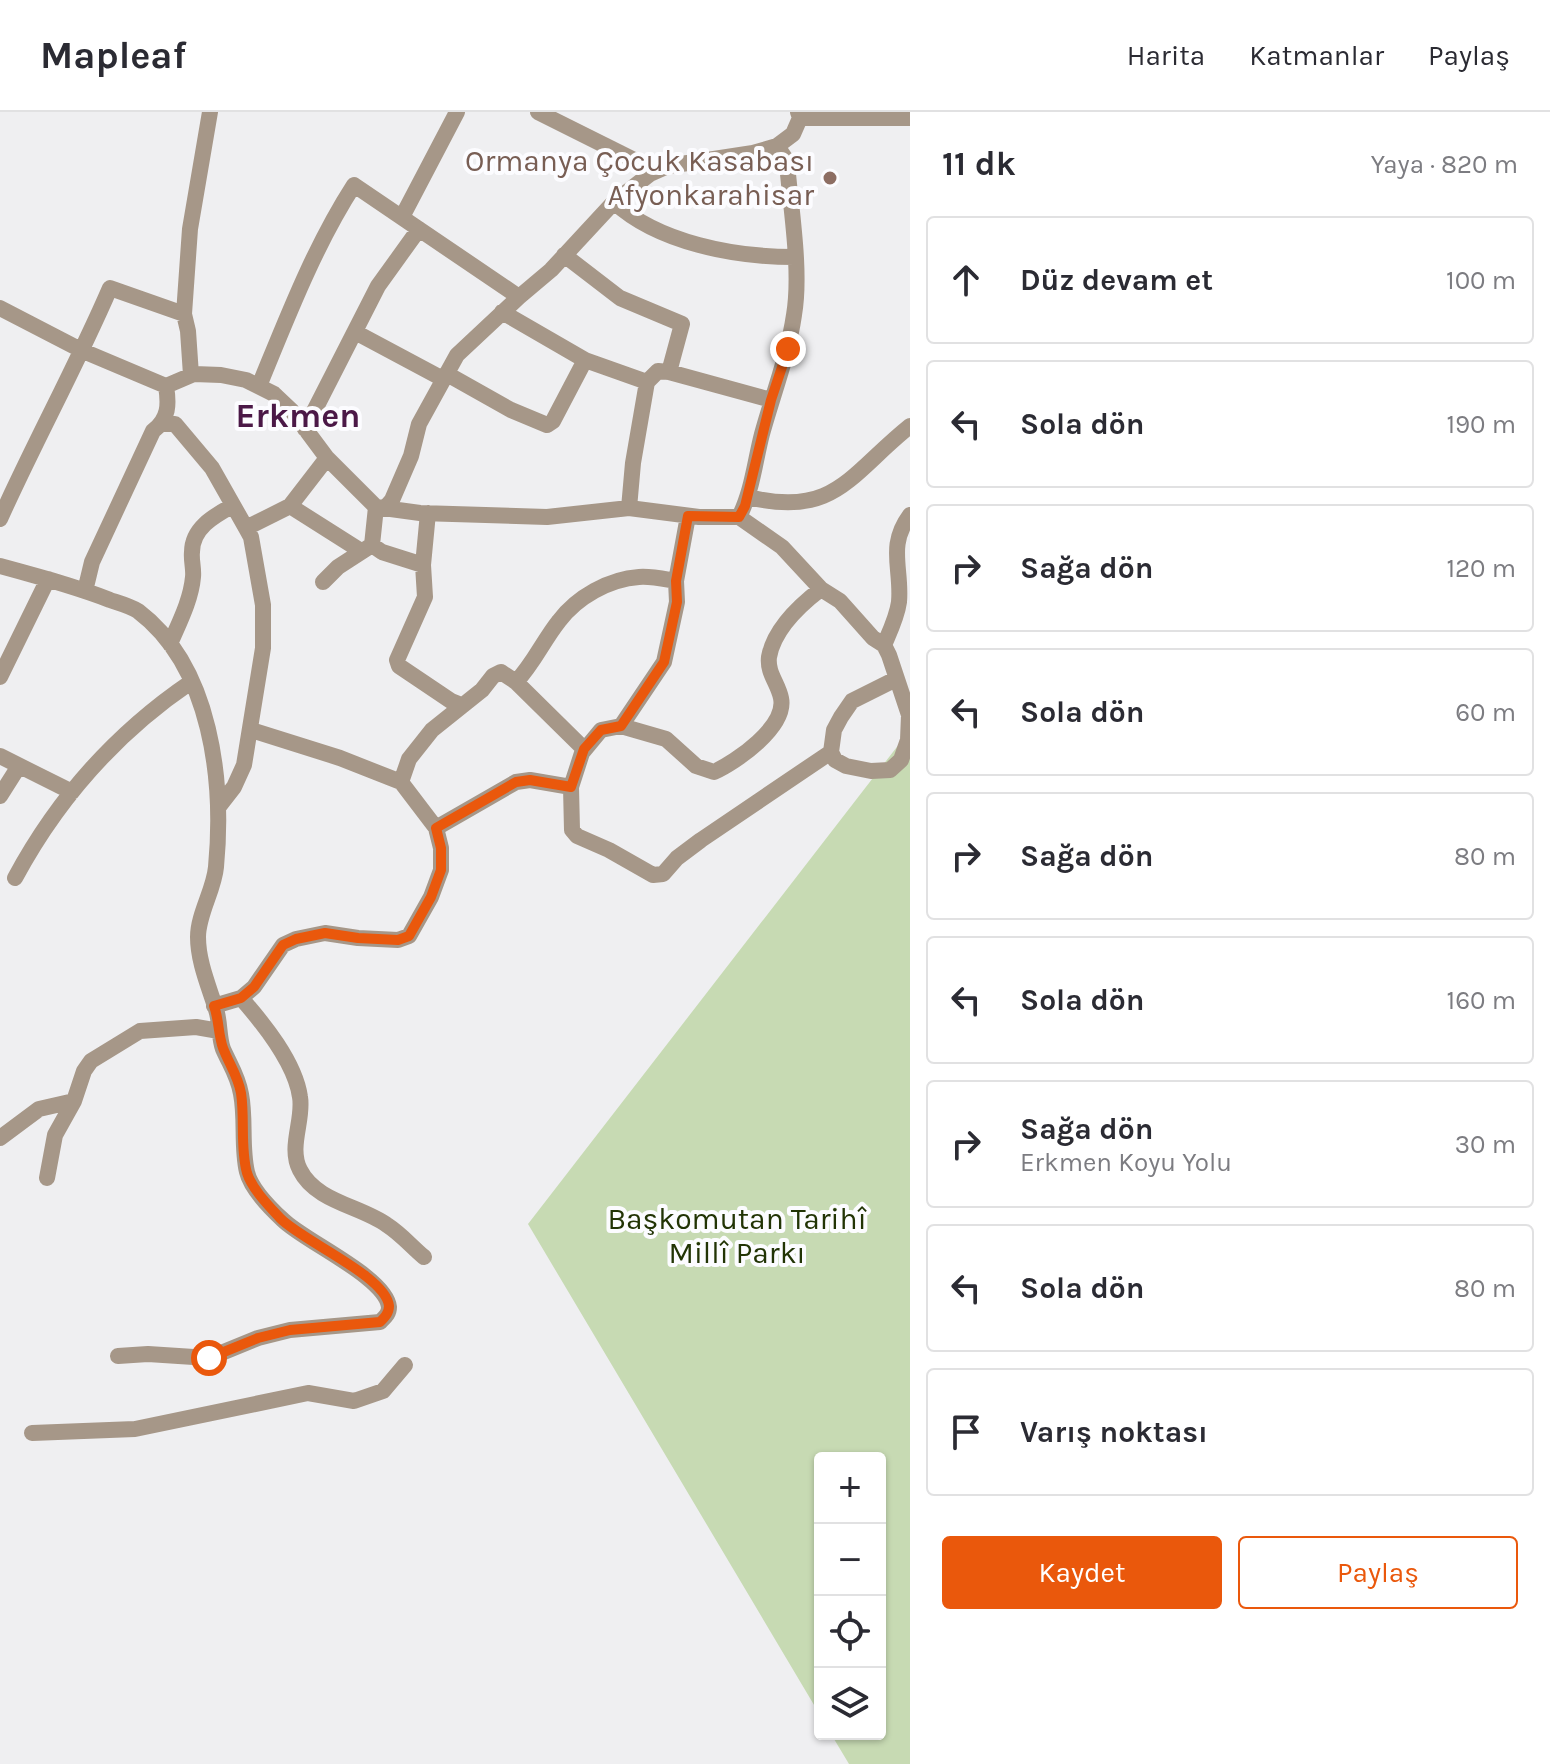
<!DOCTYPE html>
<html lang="tr">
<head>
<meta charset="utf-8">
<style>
	:root { --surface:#fff; --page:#f2f2f3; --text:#2b2b33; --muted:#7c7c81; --line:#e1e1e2; --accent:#ea580c }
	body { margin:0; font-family:Karla,sans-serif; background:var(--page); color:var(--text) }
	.controls { position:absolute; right:24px; bottom:24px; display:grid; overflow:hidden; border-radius:8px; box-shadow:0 2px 6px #0004 }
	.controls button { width:72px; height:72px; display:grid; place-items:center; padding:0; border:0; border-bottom:2px solid var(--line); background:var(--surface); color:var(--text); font:40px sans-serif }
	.stop { position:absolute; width:24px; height:24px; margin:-18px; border:6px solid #ea580c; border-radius:50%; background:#fff }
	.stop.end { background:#ea580c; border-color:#fff; box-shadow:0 2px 8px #0008 }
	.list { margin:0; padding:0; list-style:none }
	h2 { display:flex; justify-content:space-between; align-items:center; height:104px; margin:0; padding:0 32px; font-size:34px }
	h2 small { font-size:26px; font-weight:400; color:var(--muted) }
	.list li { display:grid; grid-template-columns:52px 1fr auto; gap:24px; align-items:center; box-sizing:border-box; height:128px; margin:0 16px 16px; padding:0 16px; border:2px solid var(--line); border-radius:8px }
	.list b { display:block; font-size:30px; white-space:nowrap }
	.list p { margin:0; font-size:26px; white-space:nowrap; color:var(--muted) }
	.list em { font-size:26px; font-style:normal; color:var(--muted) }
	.actions { display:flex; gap:16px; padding:24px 32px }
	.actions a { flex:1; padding:18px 0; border:2px solid var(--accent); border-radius:8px; text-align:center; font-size:28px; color:var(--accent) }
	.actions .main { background:var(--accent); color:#fff }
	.icon { flex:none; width:44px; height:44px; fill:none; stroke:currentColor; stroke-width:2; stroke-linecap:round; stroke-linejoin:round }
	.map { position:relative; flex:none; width:910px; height:1652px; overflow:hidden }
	header { display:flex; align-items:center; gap:48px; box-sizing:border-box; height:112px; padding:0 40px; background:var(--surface); border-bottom:2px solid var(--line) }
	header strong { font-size:38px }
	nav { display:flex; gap:44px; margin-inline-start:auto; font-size:28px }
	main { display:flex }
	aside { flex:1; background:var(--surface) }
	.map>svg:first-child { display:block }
</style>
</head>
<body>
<header>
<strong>Mapleaf</strong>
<nav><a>Harita</a><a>Katmanlar</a><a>Paylaş</a></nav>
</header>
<main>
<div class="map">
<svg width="910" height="1652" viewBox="0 0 910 1652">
	<rect width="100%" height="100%" fill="#efeff1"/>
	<path fill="#c7dab3" d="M 910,618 L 910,1652 L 849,1652 L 831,1622 L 880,1622 L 880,1346 L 820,1346 L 820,1603 L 528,1112 Z"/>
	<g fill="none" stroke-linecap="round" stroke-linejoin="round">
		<path stroke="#a69788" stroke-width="16" d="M 538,0 L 636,49 L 650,62
			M 800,6 L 910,6
			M 614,90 C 658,131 735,145 794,145
			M 402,105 L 457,0
			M 564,143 L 620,186 L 682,212 L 669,260
			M 0,196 L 83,239 L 166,274
			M 502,200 L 585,248 L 647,270
			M 184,202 L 188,219 L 191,263
			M 355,220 L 443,267
			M 447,262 L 511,298 L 547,313 L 553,309 L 585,248
			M 166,274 L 194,262 L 221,263 L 246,268 L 274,282 L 292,299 L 327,346 L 376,395 L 420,401 L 547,405 L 629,396 L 699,405 L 739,405 L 782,435 L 821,477 L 840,489 L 873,526 L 884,533 L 889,543 L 909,603 L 908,628 L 901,648 L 890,658 L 871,659 L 846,654 L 835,648 L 831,640 L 834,618 L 841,605 L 852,589 L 896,567
			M 259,274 C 287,206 314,135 354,73 L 519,185
			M 162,312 L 175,312 L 212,356 L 246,416 L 251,425 L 263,493 L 263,536 L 244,653 L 234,675 L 220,693
			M 305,317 L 378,174 L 419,117
			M 748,385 C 835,406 849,363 910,314
			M 290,394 L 361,439
			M 385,396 L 392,388 L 411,344 L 419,312 L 457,243 L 519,185 L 551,158 L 614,90 L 650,62 L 668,54 L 753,41 L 777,34 L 793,22 L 800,6 L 798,0
			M 629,396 L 633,351 L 647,270 L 658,259 L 669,260 L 771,288
			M 428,401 L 423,453 L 425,485 L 397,548 L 399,554 L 451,589 L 461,593
			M 739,405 C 752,380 755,349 762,322 C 773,282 788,244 794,203 C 801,162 792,104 788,62 L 785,46 L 777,34
			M 0,407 C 35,329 76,255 110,176 L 184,202 L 190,117 L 210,0
			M 246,416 L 290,394 L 327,346
			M 372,433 L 382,440 L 423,453
			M 372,433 L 376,395
			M 0,454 C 37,464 74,474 110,488 C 119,491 130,494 138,499 C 212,555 224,670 216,755 C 214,778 198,802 198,825 C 198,851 210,877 217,901 C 220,913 219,926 223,937 C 230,953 238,964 241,982 C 246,1007 241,1035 247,1060 C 251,1077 270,1096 283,1108 C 304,1129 386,1165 389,1195 C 389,1202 385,1205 380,1210 L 290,1218 L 258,1226 L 209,1246 L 148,1242 L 118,1244
			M 323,470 L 338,455 L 372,433
			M 821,477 C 800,493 774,517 769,545 C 767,561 778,571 781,586 C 787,615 736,650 714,660 L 696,654 L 666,627 L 621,614 L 601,618 L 582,641 L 571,675 L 572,718 L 577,724 L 609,738 L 653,763 L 663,762 L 677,746 L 701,728 L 831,640
			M 85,479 L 92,450 L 153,319 C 169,307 169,292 166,274
			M 170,532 C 179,511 191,488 193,465 C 194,457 191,448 192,440 C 192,416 214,404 232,394
			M 884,533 C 890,519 897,505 899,490 C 902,456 887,434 910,403
			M 0,565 L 48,467
			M 516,570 C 534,551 543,529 559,509 C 577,485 609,467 639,465 C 651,464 664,467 676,469 L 688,404
			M 621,614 L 664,550 L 677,490 L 676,469
			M 0,644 L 72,680
			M 401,670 L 409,647 L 432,618 L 482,578 L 493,564 L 501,560 L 516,570 L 584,637
			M 0,684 L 19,654
			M 436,716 L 516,670 L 530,668 L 571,675
			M 15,766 C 58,686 116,621 191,570
			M 241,886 C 263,911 295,950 300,985 C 304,1008 288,1035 300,1058 C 316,1090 361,1094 387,1113 C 401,1122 412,1135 424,1145
			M 214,894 L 241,886 L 254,875 L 283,833 L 296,827 L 325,821 L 358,826 L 398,828 L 409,824 L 431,785 L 441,758 L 441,736 L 436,716 L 401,670 L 340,646 L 251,618
			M 0,1026 L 39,997 L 74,989
			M 47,1066 L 55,1023 L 74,989 L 84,959 L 91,949 L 140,919 L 196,915 L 219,919
			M 32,1321 L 135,1317 L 308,1281 L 354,1289 L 383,1279 L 405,1253"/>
	</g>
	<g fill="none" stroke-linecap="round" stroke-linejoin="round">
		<path stroke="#ea580c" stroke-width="10" d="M 209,1246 L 258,1226 L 290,1218 L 380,1210 C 385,1205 389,1201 389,1194 C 386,1164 302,1129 280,1106 C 269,1094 252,1077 247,1061 C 240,1036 245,1007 241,981 C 238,964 229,952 223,936 C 218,922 219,907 214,894 L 241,886 L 254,875 L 283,833 L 296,827 L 325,821 L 358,826 L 398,828 L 409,824 L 431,785 L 441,758 L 441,736 L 436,716 L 516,670 L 530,668 L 571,675 L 584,637 L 601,618 L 621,614 L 664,550 L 677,490 L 676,469 L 688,404 L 739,405 L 745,394 L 771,288 L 788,237"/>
	</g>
	<circle fill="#8d6e63" stroke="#fcfcff" stroke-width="3" cx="830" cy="66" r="8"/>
	<g text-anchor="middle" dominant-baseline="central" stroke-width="8" stroke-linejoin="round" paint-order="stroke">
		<g font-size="30" fill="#785e54" stroke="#fcfcff" text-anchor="end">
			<text x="814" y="49">Ormanya Çocuk Kasabası<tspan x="814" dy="34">Afyonkarahisar</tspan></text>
		</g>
		<g font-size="30" fill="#223405" stroke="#fcfcff">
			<text x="737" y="1107">Başkomutan Tarihî<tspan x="737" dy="34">Millî Parkı</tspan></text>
		</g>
		<g font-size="34" font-weight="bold" fill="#4b1847" stroke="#fcfcff">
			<text x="298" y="304">Erkmen</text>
		</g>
	</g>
</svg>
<div class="controls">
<button>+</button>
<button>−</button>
<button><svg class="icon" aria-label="locate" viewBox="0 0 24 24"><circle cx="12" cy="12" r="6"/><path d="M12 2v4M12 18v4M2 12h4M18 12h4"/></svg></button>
<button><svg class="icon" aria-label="layers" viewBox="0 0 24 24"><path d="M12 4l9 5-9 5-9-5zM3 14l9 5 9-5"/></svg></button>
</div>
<div class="stop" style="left:209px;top:1246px"></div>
<div class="stop end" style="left:788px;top:237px"></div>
</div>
<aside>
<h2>11 dk<small>Yaya · 820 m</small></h2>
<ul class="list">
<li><svg class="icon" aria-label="ahead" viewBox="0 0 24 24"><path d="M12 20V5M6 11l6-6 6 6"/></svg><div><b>Düz devam et</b></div><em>100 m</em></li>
<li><svg class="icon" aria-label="left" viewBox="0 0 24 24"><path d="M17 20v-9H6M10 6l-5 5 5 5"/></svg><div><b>Sola dön</b></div><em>190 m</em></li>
<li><svg class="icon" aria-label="right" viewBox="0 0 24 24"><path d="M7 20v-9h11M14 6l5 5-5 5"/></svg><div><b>Sağa dön</b></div><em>120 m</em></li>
<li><svg class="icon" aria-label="left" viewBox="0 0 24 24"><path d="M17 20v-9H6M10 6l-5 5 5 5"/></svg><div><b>Sola dön</b></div><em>60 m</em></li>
<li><svg class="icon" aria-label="right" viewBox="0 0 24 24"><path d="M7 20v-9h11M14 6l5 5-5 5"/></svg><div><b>Sağa dön</b></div><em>80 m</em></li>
<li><svg class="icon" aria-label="left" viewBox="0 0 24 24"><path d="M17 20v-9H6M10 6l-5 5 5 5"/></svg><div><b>Sola dön</b></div><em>160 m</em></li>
<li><svg class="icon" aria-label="right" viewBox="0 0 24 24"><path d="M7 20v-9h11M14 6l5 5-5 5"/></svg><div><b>Sağa dön</b><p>Erkmen Koyu Yolu</p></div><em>30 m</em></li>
<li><svg class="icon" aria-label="left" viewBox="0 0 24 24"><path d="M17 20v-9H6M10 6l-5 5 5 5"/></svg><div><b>Sola dön</b></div><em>80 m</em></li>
<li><svg class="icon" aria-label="arrive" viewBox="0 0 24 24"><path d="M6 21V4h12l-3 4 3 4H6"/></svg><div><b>Varış noktası</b></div></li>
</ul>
<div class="actions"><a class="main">Kaydet</a><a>Paylaş</a></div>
</aside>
</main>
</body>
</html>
